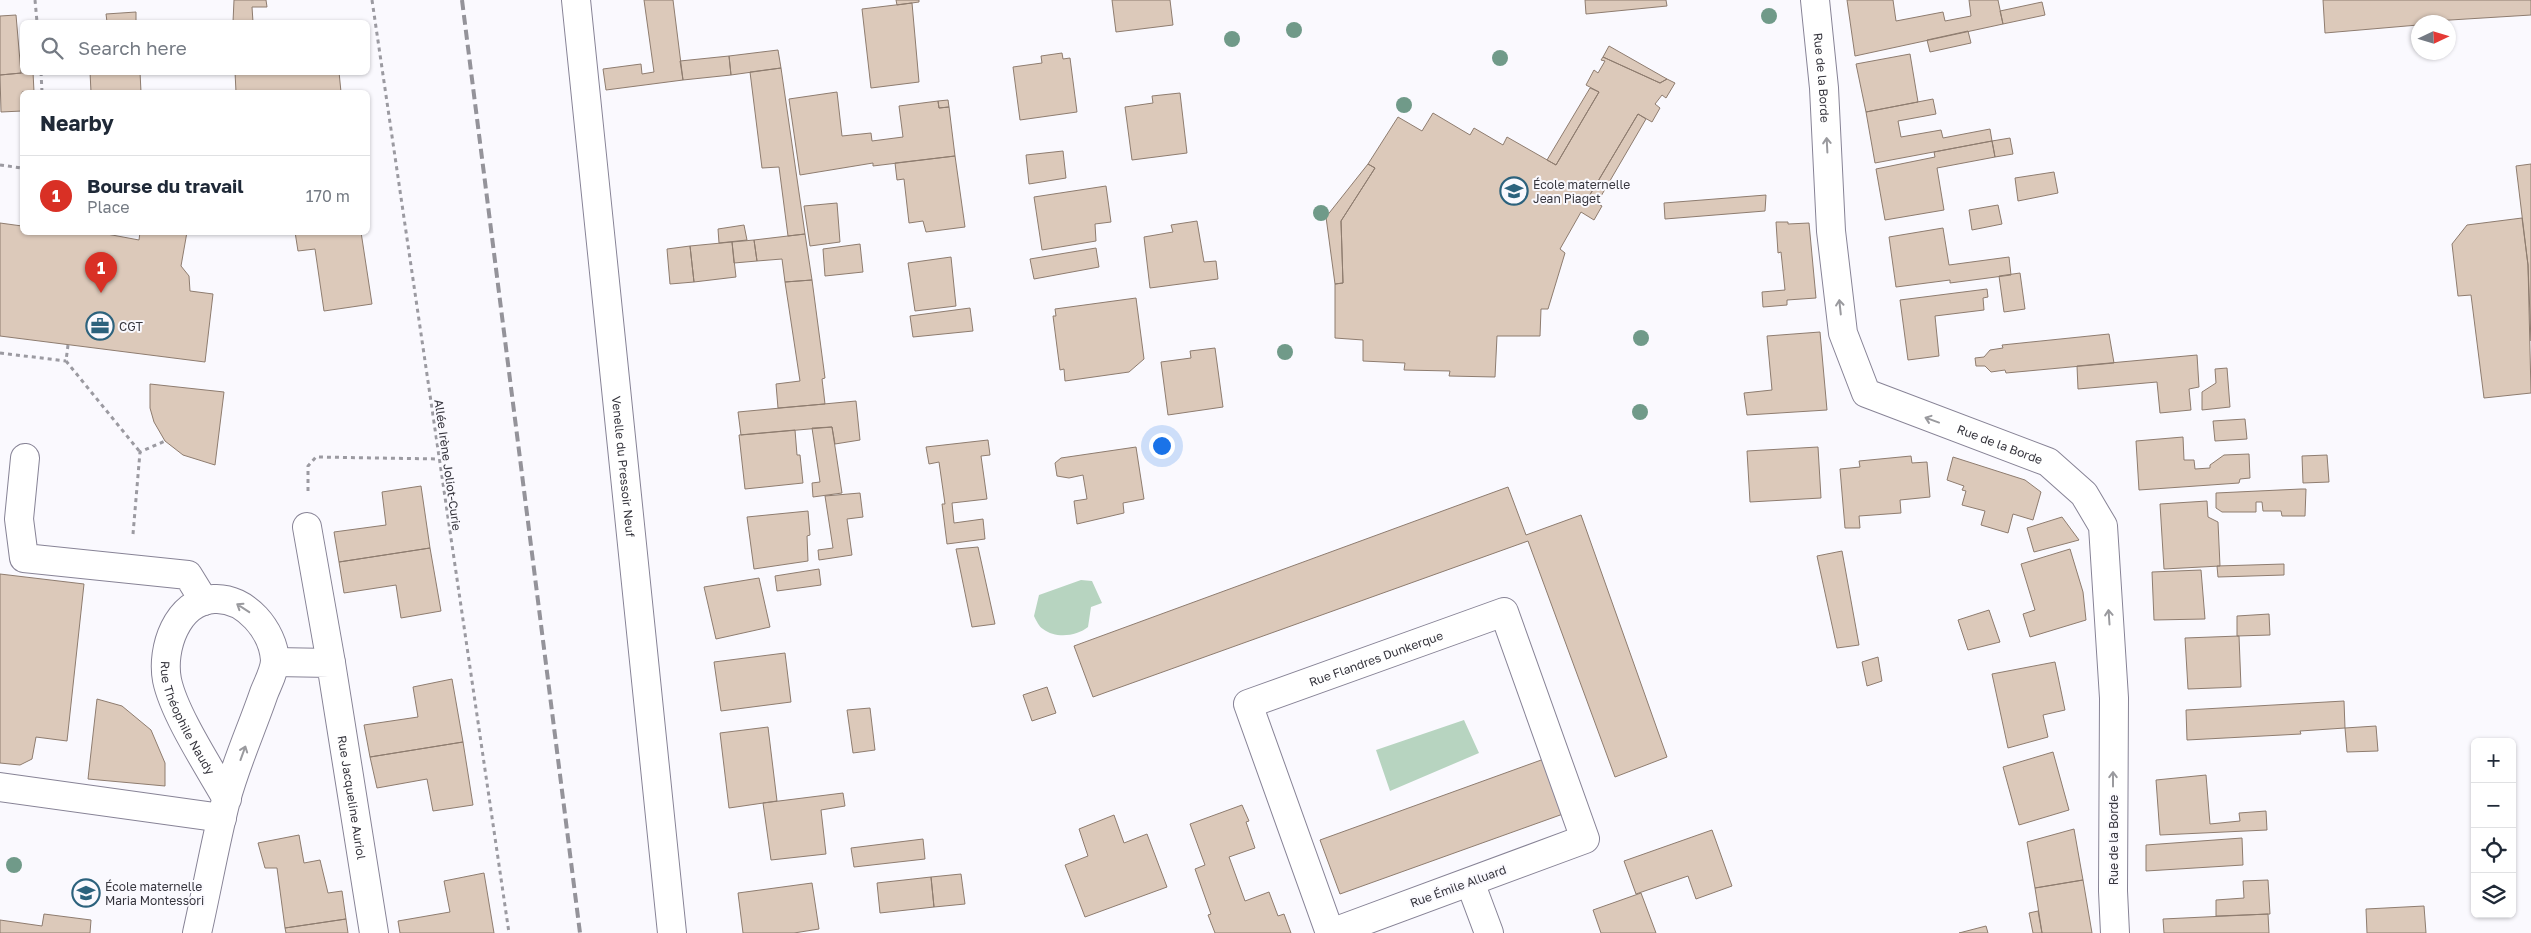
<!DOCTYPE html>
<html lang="en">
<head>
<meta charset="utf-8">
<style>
	:root { --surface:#fff; --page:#f2f2f3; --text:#1f2937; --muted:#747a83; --line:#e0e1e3; --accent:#d93025 }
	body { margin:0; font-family:"Golos Text",sans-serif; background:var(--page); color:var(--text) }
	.controls { position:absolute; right:15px; bottom:15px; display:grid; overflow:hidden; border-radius:8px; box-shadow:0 1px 4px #0004 }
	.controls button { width:45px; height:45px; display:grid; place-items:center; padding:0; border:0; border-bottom:1px solid var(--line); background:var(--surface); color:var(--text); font:25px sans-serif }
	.compass { position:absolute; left:2411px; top:15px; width:45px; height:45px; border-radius:50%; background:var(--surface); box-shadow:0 1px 4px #0004; rotate:86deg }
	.you { position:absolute; left:1161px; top:445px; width:18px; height:18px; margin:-12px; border:4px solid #fff; border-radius:50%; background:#1a73e8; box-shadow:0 0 0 8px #1a73e833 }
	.badge { display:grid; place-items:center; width:32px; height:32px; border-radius:50%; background:var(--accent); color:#fff; font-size:16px; font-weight:700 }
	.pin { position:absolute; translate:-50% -41px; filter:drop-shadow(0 1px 2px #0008) }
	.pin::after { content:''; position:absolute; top:26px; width:18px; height:15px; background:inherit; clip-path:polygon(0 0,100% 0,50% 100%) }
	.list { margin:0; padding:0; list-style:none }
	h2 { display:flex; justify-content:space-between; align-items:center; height:65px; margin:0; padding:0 20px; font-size:21px }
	h2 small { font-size:16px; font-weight:400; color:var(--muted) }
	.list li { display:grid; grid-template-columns:32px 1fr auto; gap:15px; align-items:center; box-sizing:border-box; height:80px; padding:0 20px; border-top:1px solid var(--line) }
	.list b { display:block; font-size:19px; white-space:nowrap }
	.list p { margin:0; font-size:16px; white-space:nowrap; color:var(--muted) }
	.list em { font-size:16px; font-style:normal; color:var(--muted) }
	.icon { flex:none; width:28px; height:28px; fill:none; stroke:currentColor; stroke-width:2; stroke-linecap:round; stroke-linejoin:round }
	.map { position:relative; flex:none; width:2531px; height:933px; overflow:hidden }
	.search { position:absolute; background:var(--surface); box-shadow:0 1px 4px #0004; left:20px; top:20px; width:350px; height:55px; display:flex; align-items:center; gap:12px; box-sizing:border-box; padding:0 18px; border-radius:8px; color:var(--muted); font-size:19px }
	.panel { position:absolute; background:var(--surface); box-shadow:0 1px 4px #0004; left:20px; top:90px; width:350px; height:145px; border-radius:8px }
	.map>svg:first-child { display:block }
</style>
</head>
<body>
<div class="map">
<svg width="2531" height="933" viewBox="0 0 2531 933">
	<rect width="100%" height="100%" fill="#faf9fe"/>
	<path fill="#b7d4c0" d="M 1081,580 L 1092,581 L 1102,603 L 1091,607 L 1088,627 C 1077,636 1056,639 1043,629 C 1039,627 1036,620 1034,616 L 1039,595 Z
		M 1464,720 L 1479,753 L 1390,791 L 1376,750 Z"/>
	<path fill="#dcc9ba" stroke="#8e7c6f" d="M 234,0 L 266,0 L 267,7 L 252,7 L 253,22 L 233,22 Z
		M 644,0 L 673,0 L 683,80 L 606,90 L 603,69 L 641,64 L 642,74 L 654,72 Z
		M 896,0 L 919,0 L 919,2 L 897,5 Z
		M 1112,0 L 1170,0 L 1173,25 L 1116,32 Z
		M 1585,0 L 1666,0 L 1667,6 L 1586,14 Z
		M 1847,0 L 1893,0 L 1896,21 L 1943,12 L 1945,21 L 1971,16 L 1969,0 L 1998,0 L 2003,24 L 1855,56 Z
		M 2323,0 L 2531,0 L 2531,15 L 2418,22 L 2418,25 L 2325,33 Z
		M 2042,2 L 2045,15 L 2003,24 L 2000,11 Z
		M 912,3 L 919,82 L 871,88 L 862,9 Z
		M 136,12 L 136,22 L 107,22 L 106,14 Z
		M 16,15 L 21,73 L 0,75 L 0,16 Z
		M 1968,31 L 1971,43 L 1930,52 L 1927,40 Z
		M 1609,46 L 1667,79 L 1660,83 L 1603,57 Z
		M 778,50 L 781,68 L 731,75 L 729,56 Z
		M 1062,53 L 1063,59 L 1070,58 L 1077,112 L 1020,120 L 1013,67 L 1042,63 L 1041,56 Z
		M 1910,54 L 1918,102 L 1866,112 L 1856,64 Z
		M 729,56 L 731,75 L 683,80 L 680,61 Z
		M 1603,57 L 1660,83 L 1667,79 L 1675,83 L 1666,98 L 1662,95 L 1655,104 L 1660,108 L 1652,122 L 1638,114 L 1588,198 L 1602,206 L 1594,220 L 1581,212 L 1560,249 L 1565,253 L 1548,309 L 1541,309 L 1540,336 L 1497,336 L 1495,377 L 1449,376 L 1450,371 L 1404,370 L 1405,363 L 1363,361 L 1363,340 L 1335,338 L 1335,284 L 1343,283 L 1341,221 L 1375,168 L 1368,164 L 1398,117 L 1422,131 L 1433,113 L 1470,135 L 1474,128 L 1503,145 L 1507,137 L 1556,165 L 1599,92 L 1586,85 L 1594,70 L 1598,73 L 1605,61 L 1601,60 Z
		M 781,68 L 805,234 L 788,236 L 779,167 L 762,168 L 750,72 Z
		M 33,72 L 34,92 L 22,92 L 22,111 L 1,112 L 0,75 Z
		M 90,72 L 140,72 L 141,92 L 91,92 Z
		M 235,72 L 339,72 L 341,92 L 236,92 Z
		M 1590,88 L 1599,92 L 1556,165 L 1547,160 Z
		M 837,92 L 842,136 L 871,133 L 872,141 L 903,137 L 899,106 L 938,101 L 939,108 L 949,107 L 955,156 L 873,166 L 873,163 L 800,175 L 789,99 Z
		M 1180,93 L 1187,153 L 1132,160 L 1125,107 L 1153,103 L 1152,96 Z
		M 1933,99 L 1936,114 L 1898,121 L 1901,137 L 1941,130 L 1943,138 L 1990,129 L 1992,141 L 1875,163 L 1866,112 Z
		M 948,100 L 949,107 L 939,108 L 938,101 Z
		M 1638,114 L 1646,119 L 1597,203 L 1588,198 Z
		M 2010,138 L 2013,154 L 1995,157 L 1992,141 Z
		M 1992,141 L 1995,157 L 1937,168 L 1944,210 L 1885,220 L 1876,169 L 1935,157 L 1934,152 Z
		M 1063,151 L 1066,178 L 1029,184 L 1026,155 Z
		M 955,156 L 965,227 L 926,232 L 923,221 L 909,223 L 904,179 L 897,180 L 895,163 Z
		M 1368,164 L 1375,168 L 1341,221 L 1343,283 L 1335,284 L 1326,217 Z
		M 2531,164 L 2531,341 L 2528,265 L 2516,166 Z
		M 2054,172 L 2058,193 L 2018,201 L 2015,178 Z
		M 1106,186 L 1111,222 L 1095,224 L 1096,241 L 1042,250 L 1034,197 Z
		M 1766,195 L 1765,211 L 1665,219 L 1664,203 Z
		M 837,203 L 840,242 L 810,246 L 804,206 Z
		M 1998,205 L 2002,224 L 1972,230 L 1969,210 Z
		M 2522,218 L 2528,265 L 2531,393 L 2484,398 L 2471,295 L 2458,296 L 2452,244 L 2467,225 Z
		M 1197,221 L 1204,262 L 1216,261 L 1218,279 L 1150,288 L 1144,237 L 1173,232 L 1171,225 Z
		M 1776,222 L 1788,222 L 1788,224 L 1809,223 L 1816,298 L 1787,300 L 1787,305 L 1763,307 L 1762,292 L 1785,290 L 1781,252 L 1778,253 Z
		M 0,223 L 22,226 L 22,232 L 96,232 L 139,240 L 140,232 L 187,232 L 181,266 L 189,276 L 190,291 L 213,294 L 205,362 L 0,336 Z
		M 744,225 L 747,240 L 719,243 L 718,229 Z
		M 1943,228 L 1949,265 L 2009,257 L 2011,275 L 1950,283 L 1950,280 L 1896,287 L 1889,237 Z
		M 295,232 L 361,232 L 372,304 L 324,311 L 315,249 L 298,251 Z
		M 805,234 L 812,280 L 785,282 L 782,259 L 757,261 L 754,240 Z
		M 754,240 L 757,261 L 734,263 L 732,242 Z
		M 732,242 L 736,277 L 694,282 L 690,246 Z
		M 860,244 L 863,272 L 825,276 L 823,249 Z
		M 690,246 L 694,282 L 670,284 L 667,249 Z
		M 1096,248 L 1099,267 L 1034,279 L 1030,259 Z
		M 951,257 L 956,306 L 915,311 L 908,263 Z
		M 2020,273 L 2025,309 L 2004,312 L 1999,276 Z
		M 812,280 L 825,378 L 822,379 L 825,404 L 778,408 L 776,384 L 800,381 L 785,282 Z
		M 1987,289 L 1988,297 L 1983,298 L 1984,310 L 1935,316 L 1939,356 L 1908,360 L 1900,300 Z
		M 1136,298 L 1144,359 L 1129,372 L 1065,381 L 1064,369 L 1060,370 L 1053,316 L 1056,316 L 1055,309 Z
		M 970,308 L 973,331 L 913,337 L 910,316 Z
		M 1820,332 L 1827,410 L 1747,415 L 1744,393 L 1772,390 L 1767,336 Z
		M 2109,334 L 2114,363 L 2006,373 L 2005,370 L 1991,372 L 1985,366 L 1976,366 L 1975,358 L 1984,357 L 1990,350 L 2003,348 L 2002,345 Z
		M 1215,348 L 1223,407 L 1168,415 L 1161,362 L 1191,358 L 1190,351 Z
		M 2197,355 L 2199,387 L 2189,389 L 2191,410 L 2160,413 L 2157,382 L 2078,389 L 2077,366 Z
		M 2227,368 L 2230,407 L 2202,410 L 2202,392 L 2216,383 L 2215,369 Z
		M 150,384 L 224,392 L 215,465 L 183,455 L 165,441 L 154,422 L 150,408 Z
		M 856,401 L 860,440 L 835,444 L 832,427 L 741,435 L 738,412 Z
		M 2245,419 L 2247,439 L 2215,441 L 2213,421 Z
		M 832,427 L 842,493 L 813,497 L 812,483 L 820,482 L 812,428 Z
		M 795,430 L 797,455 L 800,455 L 803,483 L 745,489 L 739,435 Z
		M 2183,437 L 2184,460 L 2194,460 L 2195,469 L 2210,468 L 2210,465 L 2224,455 L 2249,454 L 2250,478 L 2240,479 L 2239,483 L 2139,490 L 2136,441 Z
		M 988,440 L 990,455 L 981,456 L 987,499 L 952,503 L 954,523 L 983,519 L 985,539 L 947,544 L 942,504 L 945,504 L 939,462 L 929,464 L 926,447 Z
		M 1136,447 L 1144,499 L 1123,503 L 1124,513 L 1077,524 L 1074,501 L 1087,499 L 1083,475 L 1069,478 L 1057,476 L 1055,463 L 1061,458 Z
		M 1818,447 L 1821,498 L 1750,502 L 1747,451 Z
		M 2327,455 L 2329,482 L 2303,483 L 2302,456 Z
		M 1911,456 L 1912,463 L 1927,462 L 1930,497 L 1900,500 L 1901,513 L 1859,516 L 1860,528 L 1845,528 L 1840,469 L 1860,467 L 1859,461 Z
		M 1953,457 L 2025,480 L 2041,492 L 2033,520 L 2013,514 L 2008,533 L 1981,525 L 1985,511 L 1962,505 L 1966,491 L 1962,490 L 1964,486 L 1947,480 Z
		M 421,486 L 430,548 L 339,562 L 334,532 L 386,525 L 382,492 Z
		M 1508,487 L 1526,535 L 1581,515 L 1667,757 L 1615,777 L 1528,541 L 1093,697 L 1074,646 Z
		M 2301,489 L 2306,489 L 2305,516 L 2282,516 L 2281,511 L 2263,511 L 2262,502 L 2256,502 L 2256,512 L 2222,512 L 2216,508 L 2216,493 Z
		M 860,493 L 863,517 L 847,519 L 852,555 L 819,560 L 818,550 L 833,548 L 825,496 Z
		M 2207,501 L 2208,517 L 2218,522 L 2220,566 L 2164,569 L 2160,504 Z
		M 808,511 L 810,535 L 807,536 L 808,561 L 754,569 L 747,517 Z
		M 2062,517 L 2079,540 L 2034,552 L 2027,528 Z
		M 978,547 L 995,624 L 972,627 L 956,549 Z
		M 430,548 L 441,611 L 401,618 L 396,585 L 344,593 L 339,562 Z
		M 2070,549 L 2083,592 L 2086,620 L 2030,637 L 2023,614 L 2035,610 L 2021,564 Z
		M 1842,551 L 1859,645 L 1837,648 L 1817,556 Z
		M 2284,564 L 2284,575 L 2218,577 L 2217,566 Z
		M 819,569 L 821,585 L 777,591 L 775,576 Z
		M 2201,570 L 2205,619 L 2154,620 L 2152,572 Z
		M 0,574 L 84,584 L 67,741 L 36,737 L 32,759 L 20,765 L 0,763 Z
		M 759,578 L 770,627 L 716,639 L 704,587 Z
		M 1989,610 L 2000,642 L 1968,650 L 1958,620 Z
		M 2269,614 L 2270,635 L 2237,636 L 2237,616 Z
		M 2239,636 L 2241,687 L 2188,689 L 2185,638 Z
		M 785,653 L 791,702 L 721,711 L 714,662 Z
		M 1878,657 L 1882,681 L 1867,686 L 1862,662 Z
		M 2055,662 L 2065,710 L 2043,715 L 2048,737 L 2008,748 L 1992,674 Z
		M 452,679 L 463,742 L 370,757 L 364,725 L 418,717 L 413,687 Z
		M 1047,687 L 1056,713 L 1032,721 L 1023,695 Z
		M 97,699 L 122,706 L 151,730 L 165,763 L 165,786 L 88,779 Z
		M 2344,701 L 2345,728 L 2300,731 L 2301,734 L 2187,740 L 2186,710 Z
		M 870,708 L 875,750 L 853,753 L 847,710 Z
		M 2376,726 L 2378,751 L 2347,752 L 2345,728 Z
		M 768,727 L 777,801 L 729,808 L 720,733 Z
		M 463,742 L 473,805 L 433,811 L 427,779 L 377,788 L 370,757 Z
		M 2053,752 L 2069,810 L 2019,825 L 2003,767 Z
		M 1544,759 L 1563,814 L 1340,894 L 1320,840 Z
		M 2206,775 L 2210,824 L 2240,821 L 2239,813 L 2266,811 L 2267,830 L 2160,835 L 2156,780 Z
		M 843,793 L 845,806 L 821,810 L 826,854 L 771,860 L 763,803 Z
		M 1242,805 L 1249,821 L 1246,822 L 1255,848 L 1229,857 L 1245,901 L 1269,892 L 1278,916 L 1284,914 L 1291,933 L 1215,933 L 1208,915 L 1211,914 L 1195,869 L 1205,865 L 1190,824 Z
		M 1114,815 L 1124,843 L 1147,834 L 1167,887 L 1085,917 L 1065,865 L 1088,856 L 1079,829 Z
		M 2074,829 L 2083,880 L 2035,888 L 2027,842 Z
		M 1712,830 L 1732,886 L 1696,899 L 1688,876 L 1636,894 L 1624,861 Z
		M 299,835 L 304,863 L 320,860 L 328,893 L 342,891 L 346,919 L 285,928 L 277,868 L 265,868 L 258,843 Z
		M 2242,838 L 2243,865 L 2146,871 L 2146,845 Z
		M 923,839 L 925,859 L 854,867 L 851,848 Z
		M 484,873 L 494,933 L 400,933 L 398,921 L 450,912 L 444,881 Z
		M 961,874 L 965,904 L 934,907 L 931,877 Z
		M 931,877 L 934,907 L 880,913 L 877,883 Z
		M 2083,880 L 2092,933 L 2042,933 L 2035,888 Z
		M 2268,880 L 2270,914 L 2216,916 L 2216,900 L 2244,898 L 2243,881 Z
		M 812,883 L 819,929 L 794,933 L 743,933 L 738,893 Z
		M 1641,893 L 1656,933 L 1601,933 L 1593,910 Z
		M 2424,906 L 2426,933 L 2367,933 L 2366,909 Z
		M 2038,911 L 2042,933 L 2033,933 L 2029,913 Z
		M 44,914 L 91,920 L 90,933 L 0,933 L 0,920 L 42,926 Z
		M 2268,914 L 2269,933 L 2164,933 L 2163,919 Z
		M 346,919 L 348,933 L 286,933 L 285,928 Z
		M 1986,926 L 1988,933 L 1959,933 Z"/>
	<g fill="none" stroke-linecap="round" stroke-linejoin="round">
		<g stroke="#878396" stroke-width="30">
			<g id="minor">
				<path id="s1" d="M 576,0 L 672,933"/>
				<path id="s2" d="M 1815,0 L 1824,88 L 1831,231 L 1843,333 L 1866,393 L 2048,462 L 2084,494 L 2103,526 L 2114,698 L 2113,891 L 2115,933"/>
				<path d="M 25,458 L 19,519 L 24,558 L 188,575 L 204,601"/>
				<path d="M 307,527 L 331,663"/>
				<path id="s3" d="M 275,662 L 331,663 L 374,933"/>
				<path d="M 0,787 L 222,818"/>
				<path d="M 1470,882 L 1489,933"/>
				<path id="s4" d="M 197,933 C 207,889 215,843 226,800 C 236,763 252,728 264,693 C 268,683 275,670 275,660 C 273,631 246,597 214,599 C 177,601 161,649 167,680 C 174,714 209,767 227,799"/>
				<path id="s5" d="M 1330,933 L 1248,704 L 1504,612 L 1585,839 L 1331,933"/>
			</g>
		</g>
		<path stroke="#9b9aa1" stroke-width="3" stroke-dasharray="4 4" stroke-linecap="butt" d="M 35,0 L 37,22
			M 372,0 L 509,933
			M 41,72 L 42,92
			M 0,165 L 22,168
			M 68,345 L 66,361 L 140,452
			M 0,353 L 66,361
			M 308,491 L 308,466 L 316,457 L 439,459
			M 133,534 L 140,452 L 165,441"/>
		<use href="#minor" stroke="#fff" stroke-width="28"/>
		<path stroke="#94939a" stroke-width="4" stroke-dasharray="10 5" stroke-linecap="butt" d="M 462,0 L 580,933"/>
	</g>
	<g fill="#709a89">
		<circle cx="1769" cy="16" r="8"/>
		<circle cx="1294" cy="30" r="8"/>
		<circle cx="1232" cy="39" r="8"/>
		<circle cx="1500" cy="58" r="8"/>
		<circle cx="1404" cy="105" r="8"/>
		<circle cx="1321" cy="213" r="8"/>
		<circle cx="1641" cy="338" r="8"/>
		<circle cx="1285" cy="352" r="8"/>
		<circle cx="1640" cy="412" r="8"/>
		<circle cx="14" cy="865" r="8"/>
	</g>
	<defs><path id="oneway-shaft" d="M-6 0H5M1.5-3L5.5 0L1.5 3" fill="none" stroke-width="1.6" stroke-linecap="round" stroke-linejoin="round" transform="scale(1.25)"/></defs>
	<g stroke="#9a9a9e">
		<use href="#oneway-shaft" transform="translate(1827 145) rotate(-93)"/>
		<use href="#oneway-shaft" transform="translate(1840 307) rotate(-96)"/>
		<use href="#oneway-shaft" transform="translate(1932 420) rotate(-160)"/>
		<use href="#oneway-shaft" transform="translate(243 608) rotate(-147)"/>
		<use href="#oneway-shaft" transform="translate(2109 617) rotate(-94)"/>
		<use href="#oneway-shaft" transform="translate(243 753) rotate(-70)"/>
		<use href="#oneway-shaft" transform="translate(2113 779) rotate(-90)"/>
	</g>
	<defs>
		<g id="school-ring" transform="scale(1.4375)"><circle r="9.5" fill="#faf9fe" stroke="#2c627d" stroke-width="1.5"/><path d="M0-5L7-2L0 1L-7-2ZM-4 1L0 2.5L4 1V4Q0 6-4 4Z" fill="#2c627d"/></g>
		<g id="office-ring" transform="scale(1.4375)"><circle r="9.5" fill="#faf9fe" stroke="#2c627d" stroke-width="1.5"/><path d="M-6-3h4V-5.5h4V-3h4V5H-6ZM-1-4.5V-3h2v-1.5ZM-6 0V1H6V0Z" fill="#2c627d"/></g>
	</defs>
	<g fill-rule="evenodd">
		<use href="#school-ring" x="1514" y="191"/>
		<use href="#office-ring" x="100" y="326"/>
		<use href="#school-ring" x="86" y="893"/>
	</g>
	<g text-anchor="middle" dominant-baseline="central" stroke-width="4" stroke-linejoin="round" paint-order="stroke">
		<g font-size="12" fill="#36353d" stroke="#faf9fe">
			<text stroke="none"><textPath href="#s2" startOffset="78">Rue de la Borde</textPath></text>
			<text stroke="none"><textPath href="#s2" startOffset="542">Rue de la Borde</textPath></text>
			<text transform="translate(448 465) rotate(82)">Allée Irène Joliot-Curie</text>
			<text stroke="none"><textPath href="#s1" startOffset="469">Venelle du Pressoir Neuf</textPath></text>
			<text stroke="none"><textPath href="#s5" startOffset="379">Rue Flandres Dunkerque</textPath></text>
			<text stroke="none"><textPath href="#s4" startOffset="526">Rue Théophile Naudy</textPath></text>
			<text stroke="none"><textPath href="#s3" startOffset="192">Rue Jacqueline Auriol</textPath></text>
			<text transform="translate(2113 840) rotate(-90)">Rue de la Borde</text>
			<text transform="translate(1458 886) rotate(-20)">Rue Émile Alluard</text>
		</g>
		<g font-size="12" fill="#36353d" stroke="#faf9fe" text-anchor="start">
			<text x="1533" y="184">École maternelle<tspan x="1533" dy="14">Jean Piaget</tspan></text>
			<text x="119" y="326">CGT</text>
			<text x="105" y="886">École maternelle<tspan x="105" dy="14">Maria Montessori</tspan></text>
		</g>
	</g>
</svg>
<div class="controls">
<button>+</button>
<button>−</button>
<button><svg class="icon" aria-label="locate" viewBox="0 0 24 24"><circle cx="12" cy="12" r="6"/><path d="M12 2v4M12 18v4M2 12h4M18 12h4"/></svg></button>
<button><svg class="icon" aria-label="layers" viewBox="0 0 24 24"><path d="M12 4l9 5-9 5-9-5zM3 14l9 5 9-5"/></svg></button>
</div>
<svg class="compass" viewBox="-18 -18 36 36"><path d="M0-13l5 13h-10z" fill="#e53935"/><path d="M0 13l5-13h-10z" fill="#747a83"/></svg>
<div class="you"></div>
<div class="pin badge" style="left:101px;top:293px">1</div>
<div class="search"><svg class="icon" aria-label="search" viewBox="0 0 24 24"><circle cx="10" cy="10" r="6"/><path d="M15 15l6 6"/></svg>Search here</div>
<section class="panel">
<h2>Nearby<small></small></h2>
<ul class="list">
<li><span class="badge">1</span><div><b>Bourse du travail</b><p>Place</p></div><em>170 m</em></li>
</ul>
</section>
</div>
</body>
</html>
